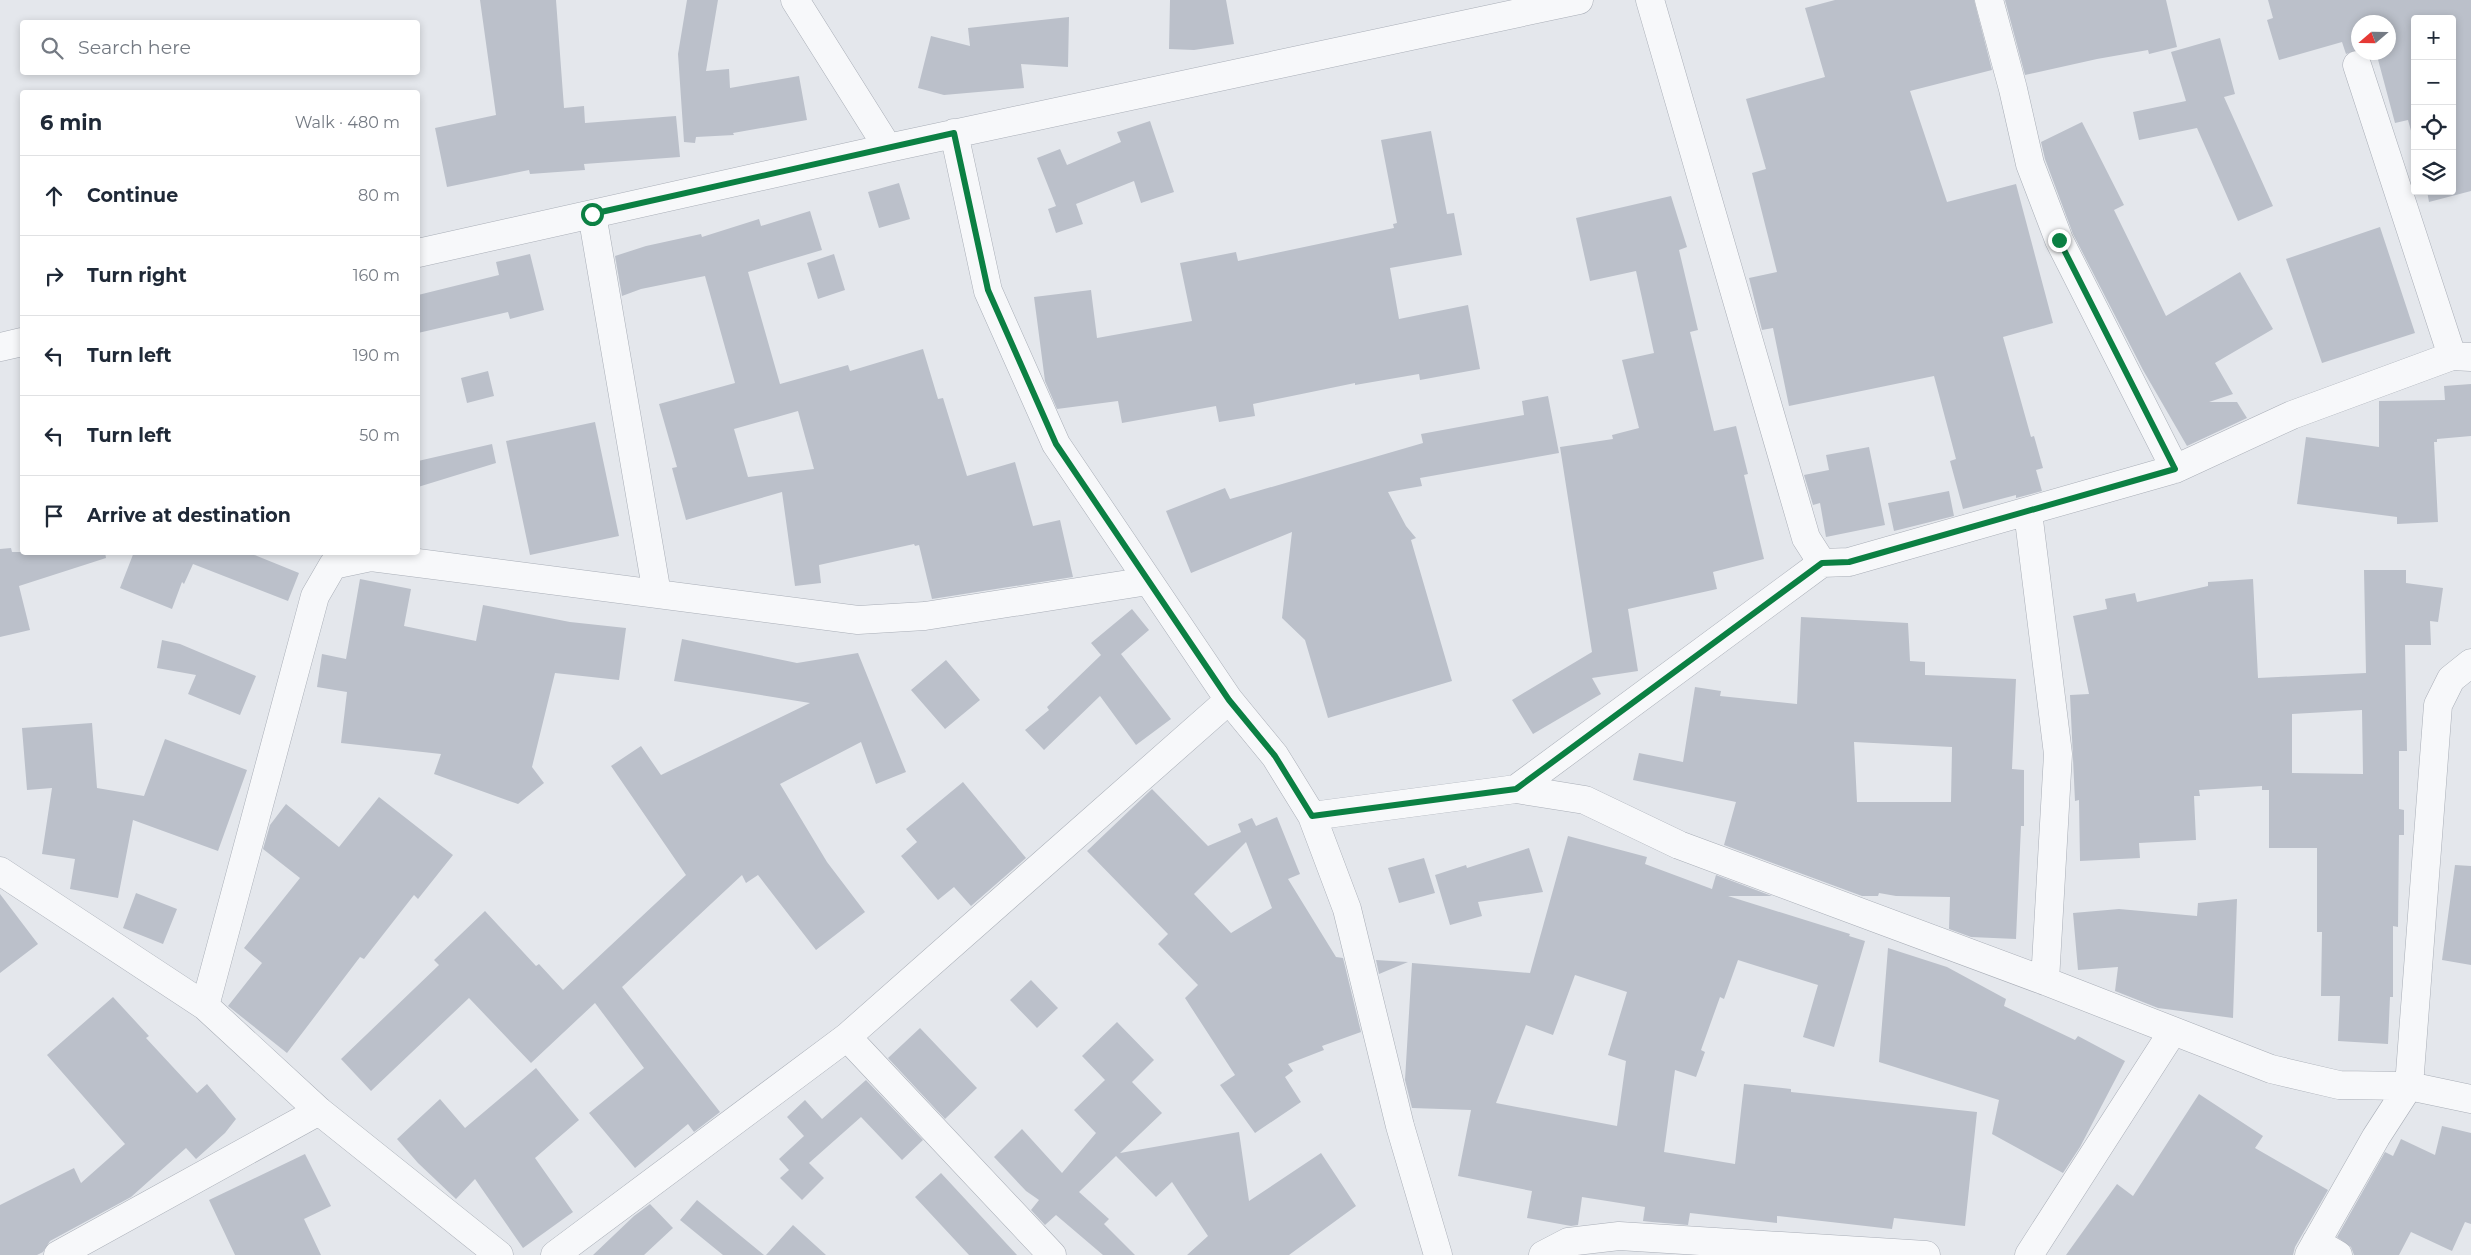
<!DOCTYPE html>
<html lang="en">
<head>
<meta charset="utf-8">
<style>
	:root { --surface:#fff; --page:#f6f6f7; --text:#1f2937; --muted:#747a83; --line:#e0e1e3 }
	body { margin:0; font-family:Montserrat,sans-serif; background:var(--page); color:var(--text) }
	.controls { position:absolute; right:15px; top:15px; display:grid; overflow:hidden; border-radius:5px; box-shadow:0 2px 8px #0003 }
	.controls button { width:45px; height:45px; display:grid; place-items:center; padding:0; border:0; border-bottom:1px solid var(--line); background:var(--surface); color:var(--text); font:25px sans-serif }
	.compass { position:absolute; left:2351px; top:15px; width:45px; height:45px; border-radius:50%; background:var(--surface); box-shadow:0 2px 8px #0003; rotate:250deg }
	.stop { position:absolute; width:15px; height:15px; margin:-11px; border:4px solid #0b8043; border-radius:50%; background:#fff }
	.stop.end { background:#0b8043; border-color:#fff; box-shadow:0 1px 5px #0008 }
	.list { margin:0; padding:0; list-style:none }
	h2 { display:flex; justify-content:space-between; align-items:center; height:65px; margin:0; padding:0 20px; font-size:21px }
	h2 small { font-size:16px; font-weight:400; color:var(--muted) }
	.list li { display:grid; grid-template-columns:32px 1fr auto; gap:15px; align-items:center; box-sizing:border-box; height:80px; padding:0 20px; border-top:1px solid var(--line) }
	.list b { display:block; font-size:19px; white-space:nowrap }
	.list em { font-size:16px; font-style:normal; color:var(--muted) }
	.icon { flex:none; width:28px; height:28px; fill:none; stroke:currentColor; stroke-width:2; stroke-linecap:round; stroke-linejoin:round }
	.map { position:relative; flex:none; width:2471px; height:1255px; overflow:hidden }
	.search { position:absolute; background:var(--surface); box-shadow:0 2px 8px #0003; left:20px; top:20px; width:400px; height:55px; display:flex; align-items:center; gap:12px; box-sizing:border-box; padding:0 18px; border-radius:5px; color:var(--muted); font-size:19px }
	.panel { position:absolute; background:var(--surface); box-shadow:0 2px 8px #0003; left:20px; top:90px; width:400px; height:465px; border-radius:5px }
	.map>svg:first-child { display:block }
</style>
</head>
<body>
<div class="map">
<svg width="2471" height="1255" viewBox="0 0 2471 1255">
	<rect width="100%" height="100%" fill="#e4e7ec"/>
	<path fill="#bbc0ca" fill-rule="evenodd" d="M 480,0 L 556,0 L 564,108 L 584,106 L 585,123 L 676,116 L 680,157 L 584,164 L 585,170 L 530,174 L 529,170 L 447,187 L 435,128 L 496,115 Z
		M 687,0 L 718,0 L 706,71 L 729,69 L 730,88 L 799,76 L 807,120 L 733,133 L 734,135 L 696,137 L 695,143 L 684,142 L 678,54 Z
		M 1170,0 L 1226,0 L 1234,44 L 1194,50 L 1169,49 Z
		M 1835,0 L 1974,0 L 1992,70 L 1910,91 L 1947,202 L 2016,184 L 2053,323 L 2003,337 L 2031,437 L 2034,436 L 2043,468 L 2036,470 L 2042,491 L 2016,498 L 2016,495 L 1963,509 L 1950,461 L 1956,459 L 1934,376 L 1789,406 L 1773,328 L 1762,330 L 1749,278 L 1777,272 L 1752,173 L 1766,169 L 1746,99 L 1825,77 L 1805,8 Z
		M 2005,0 L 2166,0 L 2177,47 L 2149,54 L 2148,50 L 2097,59 L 2025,75 Z
		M 2268,0 L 2471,0 L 2471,191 L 2429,202 L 2427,191 L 2452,191 L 2452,19 L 2415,19 L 2415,145 L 2408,120 L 2395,123 L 2376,52 L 2388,52 L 2388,22 L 2358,22 L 2358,50 L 2346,54 L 2342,42 L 2279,60 L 2267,20 L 2273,18 Z
		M 1069,17 L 1068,67 L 1021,64 L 1024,88 L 944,95 L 918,88 L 931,36 L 970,46 L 968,28 Z
		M 2220,38 L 2235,94 L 2224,97 L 2273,206 L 2238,221 L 2197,128 L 2139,140 L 2133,112 L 2186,101 L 2171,52 Z
		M 1150,121 L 1174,192 L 1141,203 L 1134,181 L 1076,204 L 1083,224 L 1056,233 L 1048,209 L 1056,206 L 1037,158 L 1060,149 L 1067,165 L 1121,142 L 1117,132 Z
		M 2082,122 L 2124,205 L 2114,210 L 2166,316 L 2240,272 L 2273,329 L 2215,363 L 2233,394 L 2209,402 L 2237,402 L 2247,418 L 2187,446 L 2143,370 L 2073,234 L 2045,159 L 2041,142 Z
		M 1431,131 L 1447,214 L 1454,213 L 1462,255 L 1390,268 L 1399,319 L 1468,305 L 1480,369 L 1420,380 L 1419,374 L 1355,385 L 1355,383 L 1253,404 L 1255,416 L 1219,422 L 1216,406 L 1122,423 L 1118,401 L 1057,409 L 1045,381 L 1034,297 L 1091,290 L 1097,338 L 1192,321 L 1180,263 L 1236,252 L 1238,261 L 1394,228 L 1393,224 L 1397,223 L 1381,140 Z
		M 899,183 L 910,219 L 879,228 L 868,192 Z
		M 1671,196 L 1687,247 L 1679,250 L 1698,330 L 1690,332 L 1714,431 L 1736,426 L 1748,474 L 1744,475 L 1764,559 L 1713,572 L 1717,589 L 1628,609 L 1638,671 L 1592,678 L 1601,694 L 1533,734 L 1512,700 L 1592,652 L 1560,447 L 1613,439 L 1612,435 L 1639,428 L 1622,360 L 1654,353 L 1636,271 L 1590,281 L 1576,218 Z
		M 810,211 L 822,250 L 748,272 L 780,384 L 848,365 L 850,371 L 923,349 L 938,399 L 943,398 L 967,476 L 1015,462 L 1033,526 L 1060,520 L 1073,577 L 932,599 L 919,545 L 915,546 L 914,544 L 819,565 L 821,583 L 795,586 L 782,492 L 686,520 L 672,468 L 677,467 L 659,404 L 735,383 L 705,276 L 641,289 L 622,296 L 615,256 L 646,246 L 701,234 L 702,237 L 759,219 L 761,226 ZM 798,411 L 814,469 L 748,477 L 734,429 Z
		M 2380,227 L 2415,333 L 2322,363 L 2286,259 Z
		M 530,254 L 544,310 L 510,319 L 508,312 L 418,333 L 418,295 L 499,275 L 496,262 Z
		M 834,254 L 845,290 L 818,299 L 807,263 Z
		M 488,371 L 494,396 L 467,403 L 461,378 Z
		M 2471,384 L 2471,436 L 2437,439 L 2437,442 L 2434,442 L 2438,522 L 2397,524 L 2397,517 L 2297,504 L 2306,437 L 2379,447 L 2379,401 L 2445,400 L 2444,386 Z
		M 1548,396 L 1559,453 L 1420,478 L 1422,486 L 1388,492 L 1406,526 L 1416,538 L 1411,540 L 1452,681 L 1328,718 L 1305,640 L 1282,618 L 1292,532 L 1191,573 L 1166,511 L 1225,488 L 1230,499 L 1423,443 L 1421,434 L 1524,415 L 1522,401 Z
		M 595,422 L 619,536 L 530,555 L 506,441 Z
		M 492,444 L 496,463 L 418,487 L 418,461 Z
		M 1869,447 L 1885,525 L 1826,537 L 1820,503 L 1813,505 L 1804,475 L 1829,470 L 1826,455 Z
		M 1949,491 L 1954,516 L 1894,531 L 1888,503 Z
		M 11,548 L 12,552 L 105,552 L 106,558 L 19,586 L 30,630 L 0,637 L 0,549 Z
		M 134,552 L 247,552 L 299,573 L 288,601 L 193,564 L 184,584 L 182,582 L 172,609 L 120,588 Z
		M 2364,570 L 2406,570 L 2406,583 L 2443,588 L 2438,622 L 2430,621 L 2431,645 L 2405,645 L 2407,751 L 2399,751 L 2399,809 L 2404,810 L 2404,835 L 2399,835 L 2398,927 L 2393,926 L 2393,997 L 2390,997 L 2388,1044 L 2338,1041 L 2340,996 L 2321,996 L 2322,932 L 2317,932 L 2317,848 L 2269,848 L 2269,790 L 2262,790 L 2262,786 L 2199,790 L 2200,796 L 2194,796 L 2196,840 L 2139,843 L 2140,858 L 2080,861 L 2079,800 L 2075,801 L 2070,695 L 2089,694 L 2073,616 L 2107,609 L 2105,599 L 2135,593 L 2137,602 L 2208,586 L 2208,582 L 2253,579 L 2258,678 L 2366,673 ZM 2362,710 L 2363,774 L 2292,773 L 2292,714 Z
		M 360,579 L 411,589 L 404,626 L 476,641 L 483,605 L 570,622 L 626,628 L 619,680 L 555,673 L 532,767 L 544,783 L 518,804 L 434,774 L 441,754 L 341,743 L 347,692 L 317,687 L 322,654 L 346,659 Z
		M 1132,609 L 1149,630 L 1121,654 L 1171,719 L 1136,745 L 1100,696 L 1044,750 L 1025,730 L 1049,710 L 1047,707 L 1101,655 L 1091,643 Z
		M 1801,617 L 1908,623 L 1910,661 L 1925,662 L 1925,675 L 2016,679 L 2012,769 L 2024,770 L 2024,826 L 2021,826 L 2016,939 L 1971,937 L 1949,929 L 1950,897 L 1896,896 L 1879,893 L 1878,896 L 1862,896 L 1724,845 L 1736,802 L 1633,780 L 1639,753 L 1683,762 L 1695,687 L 1721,691 L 1720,696 L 1797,704 ZM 1854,742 L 1952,747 L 1951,802 L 1857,802 Z
		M 682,639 L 797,663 L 858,653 L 906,772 L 876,784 L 861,742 L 780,784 L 827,862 L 865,912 L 816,950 L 758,875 L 746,883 L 742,875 L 622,987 L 720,1112 L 694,1132 L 688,1124 L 635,1168 L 589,1113 L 644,1068 L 595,1003 L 531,1063 L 469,998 L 371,1091 L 341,1059 L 439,965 L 434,960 L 485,911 L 536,966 L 539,964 L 563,990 L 686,875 L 611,766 L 641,746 L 661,775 L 810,703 L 674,681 Z
		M 162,640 L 180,644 L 256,676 L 240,715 L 188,694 L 196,675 L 157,668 Z
		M 946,660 L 980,700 L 945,729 L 911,690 Z
		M 92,723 L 97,788 L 144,796 L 165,739 L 247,770 L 218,851 L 133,820 L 118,898 L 70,889 L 75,859 L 42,854 L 52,788 L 27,790 L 22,728 Z
		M 963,782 L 1026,858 L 971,906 L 954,887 L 938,900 L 901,856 L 917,842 L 906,829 Z
		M 1152,789 L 1208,846 L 1241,832 L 1238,824 L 1252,818 L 1256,826 L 1277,817 L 1300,874 L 1288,879 L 1336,957 L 1343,958 L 1361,1032 L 1322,1046 L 1324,1050 L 1288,1064 L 1293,1071 L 1285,1077 L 1301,1102 L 1255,1133 L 1220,1085 L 1235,1075 L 1185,998 L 1198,985 L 1158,944 L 1168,934 L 1087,851 ZM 1246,842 L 1272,908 L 1231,933 L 1194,894 Z
		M 379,797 L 453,855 L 418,899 L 414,895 L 364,959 L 360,957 L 287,1053 L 228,1006 L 262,963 L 244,948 L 300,878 L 263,849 L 270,825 L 286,804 L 339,847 Z
		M 1568,836 L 1647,857 L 1645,864 L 1712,889 L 1716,875 L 1772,896 L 1728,896 L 1850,934 L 1849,936 L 1865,941 L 1834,1047 L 1803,1037 L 1818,985 L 1738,960 L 1724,999 L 1720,997 L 1701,1050 L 1705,1052 L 1696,1077 L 1675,1070 L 1664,1152 L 1735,1164 L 1744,1084 L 1791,1089 L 1791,1092 L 1977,1112 L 1965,1226 L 1894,1218 L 1892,1229 L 1777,1216 L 1777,1223 L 1690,1213 L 1688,1225 L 1652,1222 L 1643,1221 L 1645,1207 L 1582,1197 L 1578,1225 L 1571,1226 L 1527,1218 L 1532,1191 L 1458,1176 L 1471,1110 L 1412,1108 L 1405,1080 L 1412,963 L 1530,973 ZM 1575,975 L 1627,992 L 1608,1055 L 1626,1061 L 1617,1126 L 1496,1103 L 1526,1025 L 1553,1035 Z
		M 1529,848 L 1543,892 L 1478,902 L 1482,916 L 1450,925 L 1435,875 L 1466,865 L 1467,868 Z
		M 1424,858 L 1435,893 L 1399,903 L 1388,868 Z
		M 2455,865 L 2471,866 L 2471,965 L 2442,960 Z
		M 136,893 L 177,909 L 163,944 L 123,928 Z
		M 0,894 L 38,944 L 0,973 Z
		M 2237,899 L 2233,1018 L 2158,1008 L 2115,991 L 2118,967 L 2078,970 L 2073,913 L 2119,909 L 2197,916 L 2198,903 Z
		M 1888,948 L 1947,967 L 2006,999 L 2004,1006 L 2075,1040 L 2078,1036 L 2125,1061 L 2080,1147 L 2063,1173 L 1992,1134 L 1999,1100 L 1879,1062 Z
		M 1376,960 L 1408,962 L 1379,974 Z
		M 1031,980 L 1058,1008 L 1037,1028 L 1010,1000 Z
		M 113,997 L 149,1036 L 146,1038 L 197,1093 L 207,1084 L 236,1119 L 225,1133 L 196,1159 L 186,1148 L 131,1197 L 50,1241 L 43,1252 L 37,1255 L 0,1255 L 0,1205 L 74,1168 L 81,1183 L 125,1144 L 47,1055 Z
		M 1117,1022 L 1154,1060 L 1132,1082 L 1162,1113 L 1120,1153 L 1239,1132 L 1249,1201 L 1321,1153 L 1356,1206 L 1289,1255 L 1187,1255 L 1208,1236 L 1172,1182 L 1156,1197 L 1116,1156 L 1079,1192 L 1109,1219 L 1104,1224 L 1135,1255 L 1103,1255 L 1056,1215 L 1045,1225 L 1031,1210 L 1039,1200 L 1026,1191 L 994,1157 L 1022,1129 L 1062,1173 L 1096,1133 L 1074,1110 L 1105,1080 L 1082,1056 Z
		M 920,1028 L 977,1088 L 945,1119 L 888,1058 Z
		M 536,1068 L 579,1120 L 535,1158 L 573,1212 L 523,1248 L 475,1179 L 456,1199 L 418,1163 L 397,1139 L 440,1099 L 465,1128 Z
		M 866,1080 L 923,1140 L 902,1160 L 861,1117 L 809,1163 L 824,1178 L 802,1200 L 780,1178 L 789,1170 L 779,1159 L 804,1136 L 787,1117 L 805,1100 L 822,1119 Z
		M 2199,1094 L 2263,1136 L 2255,1148 L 2328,1190 L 2295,1247 L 2293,1255 L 2066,1255 L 2117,1184 L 2133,1196 Z
		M 2442,1126 L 2471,1133 L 2471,1224 L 2465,1222 L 2452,1251 L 2411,1232 L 2399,1255 L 2354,1255 L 2351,1247 L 2337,1237 L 2385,1152 L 2393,1156 L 2401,1139 L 2435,1155 Z
		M 305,1154 L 331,1206 L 304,1219 L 321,1255 L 235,1255 L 209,1200 Z
		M 941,1173 L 1017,1255 L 969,1255 L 915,1197 Z
		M 697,1200 L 764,1255 L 723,1255 L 680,1220 Z
		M 650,1204 L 673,1228 L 644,1255 L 593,1255 L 634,1216 Z
		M 793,1225 L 826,1255 L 766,1255 Z"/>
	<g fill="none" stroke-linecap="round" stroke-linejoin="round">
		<g stroke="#a9aeb7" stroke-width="29">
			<path id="minor" d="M 795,0 L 888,148
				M 1650,0 L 1806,538 L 1822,563
				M 1989,0 L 2013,89 L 2030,164 L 2059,240 L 2175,469
				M 2357,65 L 2452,356
				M 954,133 L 988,291 L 1056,444 L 1229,700 L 1275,756 L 1312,816 L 1347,909 L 1400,1126 L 1438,1255
				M 592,214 L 657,594
				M 418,253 L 888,148 L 1579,0
				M 0,347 L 22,342
				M 2028,512 L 2058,754 L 2045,981
				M 1516,789 L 1822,563 L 1849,562 L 2175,469 L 2292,415 L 2452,356 L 2471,357
				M 1312,816 L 1516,789 L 1585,800 L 1679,845 L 2045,981 L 2271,1069 L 2339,1085 L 2409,1086 L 2471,1099
				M 0,871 L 205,1006 L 319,1111 L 499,1255
				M 205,1006 L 315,596 L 333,565 L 371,557 L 858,620 L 925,616 L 1148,581
				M 847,1037 L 1052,1255
				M 2316,1242 L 2338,1255
				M 58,1255 L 319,1111
				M 555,1255 L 847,1037 L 1229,700
				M 1543,1255 L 1568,1242 L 1619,1236 L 1926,1255
				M 2029,1255 L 2173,1031
				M 2309,1255 L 2376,1137 L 2409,1086 L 2438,705 L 2451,679 L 2471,663"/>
		</g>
		<use href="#minor" stroke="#f7f8fa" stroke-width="28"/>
	</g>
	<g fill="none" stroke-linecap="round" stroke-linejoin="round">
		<path stroke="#0b8043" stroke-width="6" d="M 592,214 L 954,133 L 988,290 L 1056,444 L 1229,700 L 1275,756 L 1312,816 L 1516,789 L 1822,563 L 1849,562 L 2175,469 L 2059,240"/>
	</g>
</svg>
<div class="controls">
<button>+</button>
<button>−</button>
<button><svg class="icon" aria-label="locate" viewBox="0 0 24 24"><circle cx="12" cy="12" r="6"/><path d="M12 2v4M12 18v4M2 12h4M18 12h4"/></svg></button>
<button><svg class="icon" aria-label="layers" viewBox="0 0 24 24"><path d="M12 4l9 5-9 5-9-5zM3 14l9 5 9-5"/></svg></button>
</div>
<svg class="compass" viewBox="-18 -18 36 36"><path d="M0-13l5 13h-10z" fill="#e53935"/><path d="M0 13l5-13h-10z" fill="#747a83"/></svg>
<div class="stop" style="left:592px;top:214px"></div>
<div class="stop end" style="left:2059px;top:240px"></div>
<div class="search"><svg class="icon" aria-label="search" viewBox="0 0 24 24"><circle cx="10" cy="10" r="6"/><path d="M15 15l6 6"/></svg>Search here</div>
<section class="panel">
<h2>6 min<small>Walk · 480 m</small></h2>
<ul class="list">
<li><svg class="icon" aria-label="ahead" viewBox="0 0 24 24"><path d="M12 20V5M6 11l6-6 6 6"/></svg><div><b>Continue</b></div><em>80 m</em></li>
<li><svg class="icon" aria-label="right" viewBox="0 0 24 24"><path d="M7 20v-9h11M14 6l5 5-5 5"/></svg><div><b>Turn right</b></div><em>160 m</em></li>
<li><svg class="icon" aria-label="left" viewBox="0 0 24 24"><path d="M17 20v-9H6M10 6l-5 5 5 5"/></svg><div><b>Turn left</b></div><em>190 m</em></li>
<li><svg class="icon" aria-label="left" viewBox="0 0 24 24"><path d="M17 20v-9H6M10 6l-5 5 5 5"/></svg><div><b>Turn left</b></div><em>50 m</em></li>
<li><svg class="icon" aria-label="arrive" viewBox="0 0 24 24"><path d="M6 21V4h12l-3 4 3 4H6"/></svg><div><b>Arrive at destination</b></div></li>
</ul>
</section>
</div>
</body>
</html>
